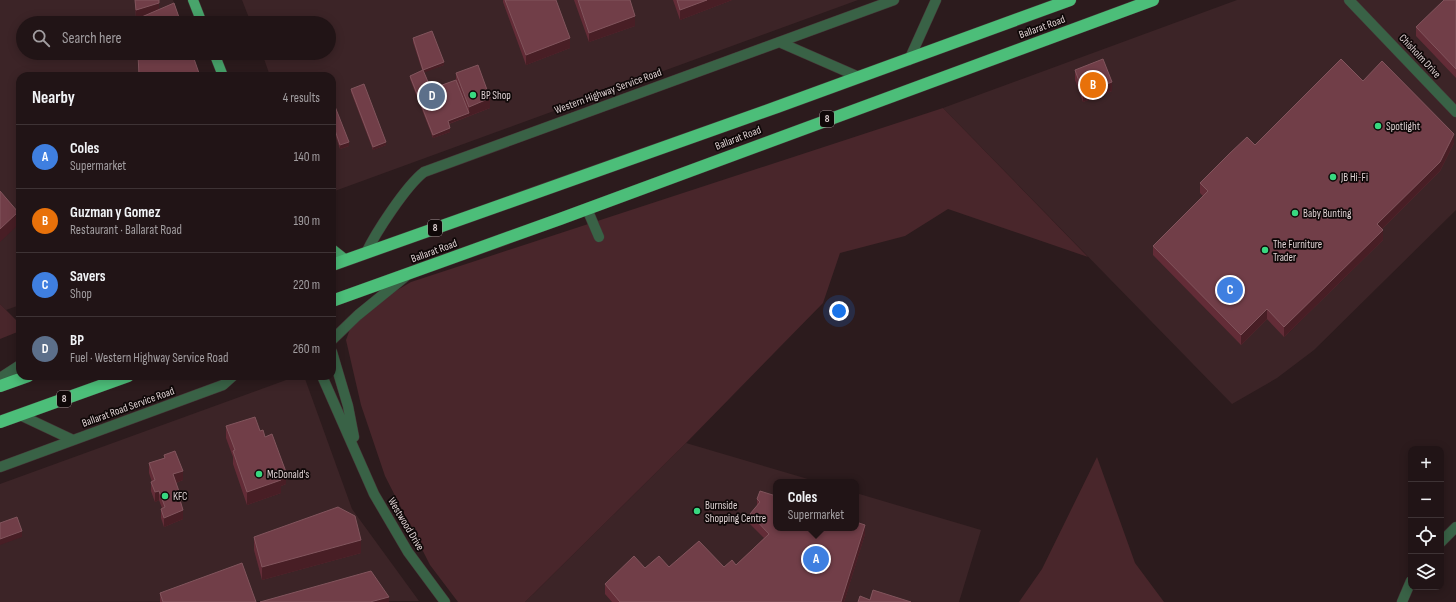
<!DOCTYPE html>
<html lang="en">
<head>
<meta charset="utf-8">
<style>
	:root { --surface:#211416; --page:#291d1f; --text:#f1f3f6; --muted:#a29ea1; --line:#3e3335; --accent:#38d880 }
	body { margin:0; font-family:"Sofia Sans Condensed",sans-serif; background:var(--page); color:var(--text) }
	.controls { position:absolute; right:12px; bottom:12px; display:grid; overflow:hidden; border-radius:8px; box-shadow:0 2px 10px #0003 }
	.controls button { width:36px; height:36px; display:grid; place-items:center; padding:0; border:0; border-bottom:1px solid var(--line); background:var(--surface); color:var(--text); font:20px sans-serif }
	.you { position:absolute; left:839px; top:311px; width:14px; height:14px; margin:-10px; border:3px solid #fff; border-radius:50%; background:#1a73e8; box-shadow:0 0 0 6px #1a73e833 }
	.badge { display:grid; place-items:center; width:26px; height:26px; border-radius:50%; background:var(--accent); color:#fff; font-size:13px; font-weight:700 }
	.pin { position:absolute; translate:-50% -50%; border:2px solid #fff; box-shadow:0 1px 4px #0006 }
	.popup { position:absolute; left:773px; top:479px; width:86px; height:52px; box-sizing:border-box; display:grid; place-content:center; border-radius:8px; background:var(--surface); filter:drop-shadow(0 1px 3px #0005); font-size:13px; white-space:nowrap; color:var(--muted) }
	.popup b { font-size:15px; color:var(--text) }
	.popup::after { content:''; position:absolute; left:50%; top:100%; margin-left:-8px; border:8px solid transparent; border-top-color:var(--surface) }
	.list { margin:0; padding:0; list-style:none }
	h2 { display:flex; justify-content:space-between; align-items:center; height:52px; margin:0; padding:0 16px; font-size:17px }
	h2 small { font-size:13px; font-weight:400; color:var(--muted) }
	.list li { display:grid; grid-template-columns:26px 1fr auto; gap:12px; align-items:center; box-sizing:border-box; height:64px; padding:0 16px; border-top:1px solid var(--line) }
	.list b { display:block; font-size:15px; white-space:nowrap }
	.list p { margin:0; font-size:13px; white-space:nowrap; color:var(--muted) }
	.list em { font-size:13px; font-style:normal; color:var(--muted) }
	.icon { flex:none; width:22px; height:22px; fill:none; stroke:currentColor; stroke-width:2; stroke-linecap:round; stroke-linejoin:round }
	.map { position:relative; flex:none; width:1456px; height:602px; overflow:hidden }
	.search { position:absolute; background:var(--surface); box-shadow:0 2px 10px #0003; left:16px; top:16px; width:320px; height:44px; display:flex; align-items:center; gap:10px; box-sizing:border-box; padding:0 14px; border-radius:22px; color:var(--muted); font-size:15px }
	.panel { position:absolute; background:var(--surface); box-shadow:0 2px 10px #0003; left:16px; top:72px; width:320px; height:308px; border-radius:12px }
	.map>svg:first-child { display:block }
</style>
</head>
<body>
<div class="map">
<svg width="1456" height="602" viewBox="0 0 1456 602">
	<rect width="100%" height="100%" fill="#2c1b1d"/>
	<path fill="#3c2427" d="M 0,0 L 173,0 L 181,23 L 23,23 L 23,53 L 190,53 L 198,76 L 20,76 L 20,305 L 6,310 L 0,304 Z
		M 242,0 L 858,0 L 332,192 L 332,76 L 270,76 L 262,53 L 329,53 L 329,23 L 251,23 Z
		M 1237,0 L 1456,0 L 1456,210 L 1314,350 L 1277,378 L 1232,404 L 943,108 Z
		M 297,376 L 304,376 L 352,509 L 419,601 L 0,602 L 0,484 Z
		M 686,443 L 818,482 L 776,482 L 776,528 L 856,528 L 856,493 L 981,530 L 959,602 L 525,602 Z"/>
	<path fill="#49262b" d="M 943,108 L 1088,257 L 948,209 L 905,236 L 840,253 L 823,303 L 686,443 L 525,602 L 458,602 L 430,565 L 385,476 L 361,405 L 346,340 L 350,329 L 364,314 L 387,296 L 411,282 Z
		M 0,304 L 20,324 L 20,331 L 0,339 Z
		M 1097,457 L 1135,563 L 1164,602 L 1019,602 L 1042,569 Z"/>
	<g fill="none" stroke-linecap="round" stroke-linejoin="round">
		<g stroke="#453536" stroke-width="11">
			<path id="minor" d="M 1349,0 L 1456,112
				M 779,42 L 859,77
				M 909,60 L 936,0
				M 587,209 L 599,237
				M 366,253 C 376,232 406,186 424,172 L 894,0
				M 332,340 L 358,315 L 406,276
				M 332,352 L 348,406 L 354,437
				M 322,376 L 374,494 L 408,552 L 445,602
				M 0,378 L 20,365
				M 20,415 L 73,440
				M 0,467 L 204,392 L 223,385 L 233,376
				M 1441,542 L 1456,527
				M 1402,602 L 1411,581"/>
		</g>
		<g stroke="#453536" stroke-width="11">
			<path id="major" d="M 193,0 L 202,23
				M 214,53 L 223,76
				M 332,249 L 346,260"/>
		</g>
		<g stroke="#453536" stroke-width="13">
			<path id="highway" d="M 332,265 L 777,107 L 1070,0
				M 332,301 L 560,219 L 1153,0
				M 0,386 L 28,376
				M 0,422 L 128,376"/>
		</g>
		<use href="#minor" stroke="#396246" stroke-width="10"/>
		<use href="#major" stroke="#48a46b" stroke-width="10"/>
		<use href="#highway" stroke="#4cbe79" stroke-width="12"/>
	</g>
	<path fill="#632c37" d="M 135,0 L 159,0 L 136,20 Z
		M 503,0 L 556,0 L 570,48 L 526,65 L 503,2 Z
		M 574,0 L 630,0 L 635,26 L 589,42 Z
		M 673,0 L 732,0 L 680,20 Z
		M 1456,0 L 1456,78 L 1416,36 L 1416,27 Z
		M 413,38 L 444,65 L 424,72 L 431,89 L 456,80 L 456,73 L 490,108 L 449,124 L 450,132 L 433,138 L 410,79 L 410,76 L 422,70 L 413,42 Z
		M 1075,70 L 1112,91 L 1083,102 L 1075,80 Z
		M 1363,81 L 1454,143 L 1440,171 L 1382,229 L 1383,240 L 1284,337 L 1267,319 L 1241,345 L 1153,255 L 1153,246 L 1203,196 L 1200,193 L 1200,183 L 1255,145 Z
		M 351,89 L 386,145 L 373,150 L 351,92 Z
		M 332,104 L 349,146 L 340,149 L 332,125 Z
		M 226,426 L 260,431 L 265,437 L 286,484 L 281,486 L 281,493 L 247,505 L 233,464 L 233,457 L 226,438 Z
		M 164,455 L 183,480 L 176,483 L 182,506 L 183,519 L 164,527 L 161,518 L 161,509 L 162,508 L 159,500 L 155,502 L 151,491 L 151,482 L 152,482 L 149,473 L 149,463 L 164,458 Z
		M 757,499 L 865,534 L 844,602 L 612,602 L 605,594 L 605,584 L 645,568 L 669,567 L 724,567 L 736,565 L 764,538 L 750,524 L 750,514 L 757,506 Z
		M 254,537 L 361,553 L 262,580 L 254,550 Z
		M 160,593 L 256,602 L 160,602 Z"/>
	<path fill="#481e25" d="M 707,0 L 732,0 L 680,20 L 680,10 Z
		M 159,3 L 159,12 L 136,20 L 136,10 Z
		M 635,16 L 635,26 L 589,42 L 589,33 Z
		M 570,38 L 570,48 L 526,65 L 526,55 Z
		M 444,62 L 444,65 L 423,73 L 423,70 Z
		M 1112,82 L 1112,91 L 1083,102 L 1083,93 Z
		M 490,98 L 490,108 L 448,124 L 448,121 L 469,113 L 469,107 Z
		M 450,128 L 450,132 L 433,138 L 433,135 Z
		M 1454,134 L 1454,143 L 1440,171 L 1377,234 L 1377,224 Z
		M 349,142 L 349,146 L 340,149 L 340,145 Z
		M 386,142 L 386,145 L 373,150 L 373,147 Z
		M 18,212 L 18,225 L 0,242 L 0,229 Z
		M 1383,230 L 1383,240 L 1284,337 L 1284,327 Z
		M 1267,309 L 1267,319 L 1241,345 L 1241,335 Z
		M 183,471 L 183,480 L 173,484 L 173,474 Z
		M 286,472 L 286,484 L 281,486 L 281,493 L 247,505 L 247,492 L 279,474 Z
		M 159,491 L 159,500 L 155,502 L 155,492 Z
		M 183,510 L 183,519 L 164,527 L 164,518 Z
		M 865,525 L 865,534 L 844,602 L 841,602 Z
		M 22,531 L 22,537 L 0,545 L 0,539 Z
		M 361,540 L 361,553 L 262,580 L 262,567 Z
		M 389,597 L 389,602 L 370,602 Z"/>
	<path fill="#713e48" stroke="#82555d" d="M 135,0 L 159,0 L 159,3 L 136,10 Z
		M 505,0 L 556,0 L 570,38 L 526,55 Z
		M 578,0 L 630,0 L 635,16 L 589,33 Z
		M 677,0 L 707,0 L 680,10 Z
		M 1444,0 L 1456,0 L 1456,69 L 1416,27 Z
		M 174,3 L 181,23 L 137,23 L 137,19 Z
		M 432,31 L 444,62 L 423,70 L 413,38 Z
		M 138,53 L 192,53 L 200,76 L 139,76 Z
		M 1103,59 L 1112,82 L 1083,93 L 1075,70 Z
		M 1341,59 L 1363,81 L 1382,61 L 1454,134 L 1440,162 L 1377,224 L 1383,230 L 1284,327 L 1267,309 L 1241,335 L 1153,246 L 1208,191 L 1200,183 L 1229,154 L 1247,137 L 1255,145 Z
		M 478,65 L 490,98 L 469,107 L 456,73 Z
		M 423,70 L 431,89 L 456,80 L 469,113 L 448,121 L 450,128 L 433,135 L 410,76 Z
		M 364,84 L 386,142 L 373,147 L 351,89 Z
		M 332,104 L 334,104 L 349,142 L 340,145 L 332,121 Z
		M 0,191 L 18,212 L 0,229 Z
		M 255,417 L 260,431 L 263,430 L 265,437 L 272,434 L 286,472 L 279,474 L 281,480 L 247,492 L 233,451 L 235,450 L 226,426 Z
		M 175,451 L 183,471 L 173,474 L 182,500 L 180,500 L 183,510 L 164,518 L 161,509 L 165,507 L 159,491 L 155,492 L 151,482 L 155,480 L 149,463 L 165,458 L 164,455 Z
		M 760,491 L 776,496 L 776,528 L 856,528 L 856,522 L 865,525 L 841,602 L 620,602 L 605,584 L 634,556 L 645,568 L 659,556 L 669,567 L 699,541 L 724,567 L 732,560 L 736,565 L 769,534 L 750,514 L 760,502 L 757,499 Z
		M 338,507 L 355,516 L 361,540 L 262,567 L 254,537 Z
		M 17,517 L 22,531 L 0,539 L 0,523 Z
		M 242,563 L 256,602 L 163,602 L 160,593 Z
		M 371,571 L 389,597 L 370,602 L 260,602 Z
		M 873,590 L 911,602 L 858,602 L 860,596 L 870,600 Z"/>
	<g fill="#38d880" stroke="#0f0808" stroke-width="1.5">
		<circle cx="473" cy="95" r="4"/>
		<circle cx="1378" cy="126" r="4"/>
		<circle cx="1333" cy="177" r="4"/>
		<circle cx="1295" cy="213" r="4"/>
		<circle cx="1265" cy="250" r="4"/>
		<circle cx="259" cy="474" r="4"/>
		<circle cx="165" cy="496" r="4"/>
		<circle cx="697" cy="511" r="4"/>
	</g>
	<g text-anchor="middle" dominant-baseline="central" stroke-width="3.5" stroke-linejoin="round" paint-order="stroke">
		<g fill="#0f0808" stroke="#a19596" stroke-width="1">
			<rect x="820" y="111" width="14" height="16" rx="3"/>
			<rect x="428" y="220" width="14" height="16" rx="3"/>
			<rect x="57" y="391" width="14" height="16" rx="3"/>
		</g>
		<g font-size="10" font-weight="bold" fill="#dfd2d3">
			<text x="827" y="119">8</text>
			<text x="435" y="228">8</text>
			<text x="64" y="399">8</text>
		</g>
		<g font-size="11" fill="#dfd2d3" stroke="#0f0808">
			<text transform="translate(1042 27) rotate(-20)">Ballarat Road</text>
			<text transform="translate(1420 56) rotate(47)">Chisholm Drive</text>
			<text transform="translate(608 91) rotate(-20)">Western Highway Service Road</text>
			<text transform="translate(738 138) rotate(-21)">Ballarat Road</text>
			<text transform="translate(434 251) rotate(-20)">Ballarat Road</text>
			<text transform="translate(128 407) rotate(-20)">Ballarat Road Service Road</text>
			<text transform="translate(406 524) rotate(59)">Westwood Drive</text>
		</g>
		<g font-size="11" fill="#dfd2d3" stroke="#0f0808" text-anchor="start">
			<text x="481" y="95">BP Shop</text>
			<text x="1386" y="126">Spotlight</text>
			<text x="1341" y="177">JB Hi-Fi</text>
			<text x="1303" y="213">Baby Bunting</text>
			<text x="1273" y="244">The Furniture<tspan x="1273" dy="13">Trader</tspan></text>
			<text x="267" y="474">McDonald's</text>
			<text x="173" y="496">KFC</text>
			<text x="705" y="505">Burnside<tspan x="705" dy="13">Shopping Centre</tspan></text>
		</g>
	</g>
</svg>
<div class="controls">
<button>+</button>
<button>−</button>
<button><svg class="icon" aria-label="locate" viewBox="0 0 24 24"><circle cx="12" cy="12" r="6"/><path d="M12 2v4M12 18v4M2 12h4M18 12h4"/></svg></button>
<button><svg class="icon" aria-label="layers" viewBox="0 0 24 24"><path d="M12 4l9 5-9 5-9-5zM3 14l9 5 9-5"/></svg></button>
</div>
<div class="you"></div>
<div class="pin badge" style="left:816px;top:559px;background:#3f7fe0">A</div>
<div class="popup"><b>Coles</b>Supermarket</div>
<div class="pin badge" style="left:1093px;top:85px;background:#e8710a">B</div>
<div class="pin badge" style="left:1230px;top:290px;background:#3f7fe0">C</div>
<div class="pin badge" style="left:432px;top:96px;background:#5c6f8a">D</div>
<div class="search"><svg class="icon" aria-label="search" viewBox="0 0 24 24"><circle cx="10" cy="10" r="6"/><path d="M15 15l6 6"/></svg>Search here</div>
<section class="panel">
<h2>Nearby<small>4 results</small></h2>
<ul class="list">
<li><span class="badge" style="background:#3f7fe0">A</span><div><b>Coles</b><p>Supermarket</p></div><em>140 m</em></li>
<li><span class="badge" style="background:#e8710a">B</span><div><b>Guzman y Gomez</b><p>Restaurant · Ballarat Road</p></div><em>190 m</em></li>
<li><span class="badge" style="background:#3f7fe0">C</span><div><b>Savers</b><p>Shop</p></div><em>220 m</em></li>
<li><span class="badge" style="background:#5c6f8a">D</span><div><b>BP</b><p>Fuel · Western Highway Service Road</p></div><em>260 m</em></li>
</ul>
</section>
</div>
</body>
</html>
